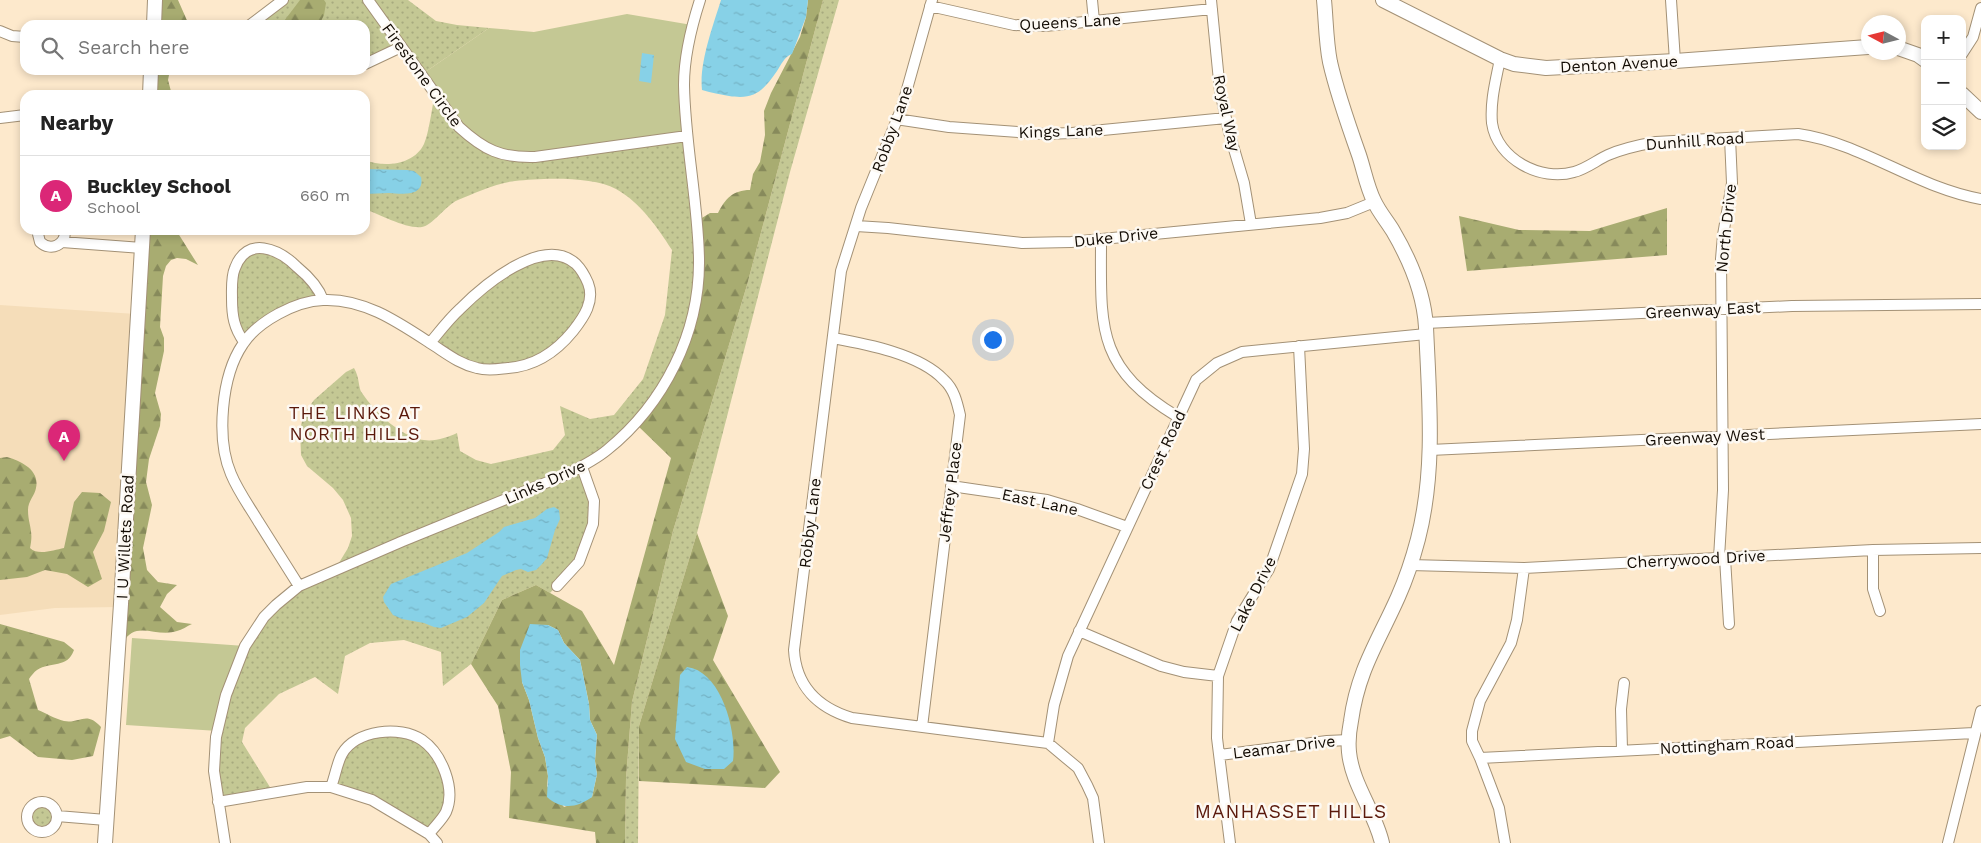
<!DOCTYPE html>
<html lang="en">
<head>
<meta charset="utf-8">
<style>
	:root { --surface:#fff; --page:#f2f2f2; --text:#222; --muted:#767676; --line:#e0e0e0; --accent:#db2777 }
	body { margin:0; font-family:"Work Sans",sans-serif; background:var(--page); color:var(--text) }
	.controls { position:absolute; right:15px; top:15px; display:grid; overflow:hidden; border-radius:10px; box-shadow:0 2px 8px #0003 }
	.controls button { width:45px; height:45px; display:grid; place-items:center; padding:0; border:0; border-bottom:1px solid var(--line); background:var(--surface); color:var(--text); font:25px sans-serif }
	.compass { position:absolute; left:1861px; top:15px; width:45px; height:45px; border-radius:50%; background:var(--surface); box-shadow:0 2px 8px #0003; rotate:277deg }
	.you { position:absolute; left:992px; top:339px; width:18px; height:18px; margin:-12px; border:4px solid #fff; border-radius:50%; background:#1a73e8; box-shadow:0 0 0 8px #1a73e833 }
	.badge { display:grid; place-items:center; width:32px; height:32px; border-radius:50%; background:var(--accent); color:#fff; font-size:16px; font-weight:700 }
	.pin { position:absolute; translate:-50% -41px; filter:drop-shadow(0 1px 2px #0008) }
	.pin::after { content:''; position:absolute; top:26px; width:18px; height:15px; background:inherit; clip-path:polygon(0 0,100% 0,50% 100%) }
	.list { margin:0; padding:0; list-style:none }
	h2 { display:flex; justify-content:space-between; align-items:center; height:65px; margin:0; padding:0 20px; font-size:21px }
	h2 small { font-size:16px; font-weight:400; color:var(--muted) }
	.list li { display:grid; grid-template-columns:32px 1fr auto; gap:15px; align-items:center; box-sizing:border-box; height:80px; padding:0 20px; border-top:1px solid var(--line) }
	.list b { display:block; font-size:19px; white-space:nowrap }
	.list p { margin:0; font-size:16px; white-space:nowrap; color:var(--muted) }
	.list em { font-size:16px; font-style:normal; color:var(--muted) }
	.icon { flex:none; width:28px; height:28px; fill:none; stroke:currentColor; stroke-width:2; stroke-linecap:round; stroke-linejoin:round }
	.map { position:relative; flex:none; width:1981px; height:843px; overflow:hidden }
	.search { position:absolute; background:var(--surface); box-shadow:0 2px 8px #0003; left:20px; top:20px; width:350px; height:55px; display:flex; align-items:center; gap:12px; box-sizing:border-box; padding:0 18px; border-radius:15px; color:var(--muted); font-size:19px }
	.panel { position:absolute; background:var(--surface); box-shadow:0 2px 8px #0003; left:20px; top:90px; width:350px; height:145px; border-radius:15px }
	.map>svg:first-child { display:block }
</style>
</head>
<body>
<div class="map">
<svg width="1981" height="843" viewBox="0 0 1981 843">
	<defs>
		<pattern id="grass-dots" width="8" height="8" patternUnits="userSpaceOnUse" patternTransform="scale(1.25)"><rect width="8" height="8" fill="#c4c894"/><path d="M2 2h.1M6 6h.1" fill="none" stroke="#a7aa7e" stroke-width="1.8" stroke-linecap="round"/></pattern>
		<pattern id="forest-firs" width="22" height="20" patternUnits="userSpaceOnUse" patternTransform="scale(1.25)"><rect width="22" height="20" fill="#a8ac71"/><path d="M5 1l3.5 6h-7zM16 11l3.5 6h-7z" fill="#878a5b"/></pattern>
		<pattern id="water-ripples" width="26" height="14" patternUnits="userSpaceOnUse" patternTransform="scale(1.25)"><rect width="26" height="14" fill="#87d1e7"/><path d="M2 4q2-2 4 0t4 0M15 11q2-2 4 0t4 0" fill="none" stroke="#74b2c4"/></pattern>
	</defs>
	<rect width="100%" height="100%" fill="#fde9cc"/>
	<path fill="#f5ddb9" d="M 0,305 L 136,314 L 118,607 L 55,608 L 0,615 Z"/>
	<path fill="url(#grass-dots)" d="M 283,0 L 408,0 L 436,21 L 457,25 L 489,28 L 421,75 L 401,47 L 365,64 L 365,25 L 250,25 Z
		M 823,0 L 839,0 L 790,172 L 697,533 L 639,726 L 638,843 L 625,843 L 626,778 L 632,702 L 673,531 L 747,285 Z
		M 435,94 L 687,136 L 697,221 L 694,312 L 655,401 L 582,467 L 594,501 L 579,562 L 550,593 L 536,585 L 502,600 L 471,664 L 443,686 L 441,652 L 404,640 L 370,643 L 345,656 L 338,694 L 315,677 L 279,694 L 245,728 L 242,742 L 273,792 L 218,802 L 216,737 L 245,646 L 276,605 L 334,571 L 348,548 L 352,536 L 351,518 L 343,500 L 333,488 L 307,466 L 301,455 L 300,429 L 304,414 L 314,400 L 346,372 L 354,368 C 360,378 358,388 362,393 C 375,412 397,433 419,439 C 432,443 446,438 457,433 L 460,451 L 476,460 L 491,464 L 553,450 L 565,435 L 560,406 L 590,419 L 614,415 L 643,379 L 665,315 L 672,250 C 657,227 641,203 616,189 C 592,176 542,178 515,181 C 496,183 475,193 458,200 C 446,205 432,226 422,227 C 406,229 381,215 365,209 L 365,160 C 384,168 414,165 424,144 C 429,133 432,107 435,94 Z
		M 261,247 L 293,262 L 323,300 L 294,306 L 244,342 L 232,293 L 241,257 Z
		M 535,257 L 567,258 L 588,285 L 583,319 L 537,362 L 488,370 L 430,343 L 458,310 Z
		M 366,734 L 409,734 L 440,762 L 449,801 L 429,834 L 399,814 L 331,787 L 343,754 Z
		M27 817a15 15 0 1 1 30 0a15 15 0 1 1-30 0Z"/>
	<path fill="url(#forest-firs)" fill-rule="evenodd" d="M 160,0 L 178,0 L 189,25 L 158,25 Z
		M 300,0 L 324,0 L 326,3 L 324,15 L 319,25 L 281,25 Z
		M 808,0 L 823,0 L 747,285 L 673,531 L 632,702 L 626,778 L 625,843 L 596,843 L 595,832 L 509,818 L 511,772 L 498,706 L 471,664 L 502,600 L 536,585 L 582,611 L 614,665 L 671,458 L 636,424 L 655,401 L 694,312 L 697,221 L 710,213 L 718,213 C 725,199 733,190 750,190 L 753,174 L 760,162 L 765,135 L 764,111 L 771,93 L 800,37 L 806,17 ZM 541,625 L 548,625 L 558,630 L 564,643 L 580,660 L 589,704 L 590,720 L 597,735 L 595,761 L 597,774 L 592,797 L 564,807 L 547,786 L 548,776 L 545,757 L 538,738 L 529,700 L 522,682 Z
		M 155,70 L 170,70 L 168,80 L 172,95 L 153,95 Z
		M 1667,208 L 1667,255 L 1467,271 L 1459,216 L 1519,230 L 1590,231 Z
		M 147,230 L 176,230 L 198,265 L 186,259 L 177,258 L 171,260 L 166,266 L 163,276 L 160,327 L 164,338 L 164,351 L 155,393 L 161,414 L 160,426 L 149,459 L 146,482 L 152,505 L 143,548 L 147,570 L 158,582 L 177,585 L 167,594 L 160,607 L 177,622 L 192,624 C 187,626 182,630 177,631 C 156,638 135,619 123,643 Z
		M 7,457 C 21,461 40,470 36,488 C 35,495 28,501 28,510 C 28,525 34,530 30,548 C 38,556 54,550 64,548 L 74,502 L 82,492 L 100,493 L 111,502 L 104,531 L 93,552 L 102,579 L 88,587 L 67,574 L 45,570 L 27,577 L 0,580 L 0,458 Z
		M 697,533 L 728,616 L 713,660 L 780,772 L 765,788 L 639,781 L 639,726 Z
		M 0,624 L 64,642 L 74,650 C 67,669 51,661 37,670 C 34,672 31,676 29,679 L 38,710 C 46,713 55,719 64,721 C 80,724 86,710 101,727 L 93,756 L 72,760 L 38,757 L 10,736 L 0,739 Z"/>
	<path fill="#c4c894" d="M 627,14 L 692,25 L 687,51 L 687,136 L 535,157 L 476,143 L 421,75 L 489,28 L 534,32 Z
		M 132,638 L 245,646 L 218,731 L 126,725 Z"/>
	<path fill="url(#water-ripples)" d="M 721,0 L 808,0 L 806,17 L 792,54 C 784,57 781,65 777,71 C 763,91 755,100 729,96 C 720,94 712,93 702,90 C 699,63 713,26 721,0 Z
		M 642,53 L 654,55 L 651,83 L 639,81 Z
		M 365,169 L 407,170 L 414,171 L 421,177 C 425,197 402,194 389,193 C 381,193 373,194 365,194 Z
		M 554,507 L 559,510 L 560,519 L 555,530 L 547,558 L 542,564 L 536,570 L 528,572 L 521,569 L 516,570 L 502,576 L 484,603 L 467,617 L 441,628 L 434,627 L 424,623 L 402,619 L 393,615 L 384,602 L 383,597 L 391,584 L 467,553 L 499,532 L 504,527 L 535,518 L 547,509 Z
		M 530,624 L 548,625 L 558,630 L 564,643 L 580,660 L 589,704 L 590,720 L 597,735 L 595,761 L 597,774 L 592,797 C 577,808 561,810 547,797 L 548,776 L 545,757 L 538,738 L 529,700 L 522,682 L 520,665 L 520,650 Z
		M 687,667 C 721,671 737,731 733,761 L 724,769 L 705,769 L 686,762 L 675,739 L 680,675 Z"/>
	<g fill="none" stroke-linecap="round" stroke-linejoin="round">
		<g stroke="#a39176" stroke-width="12">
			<path id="street" d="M 368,0 L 459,127 C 484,150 501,158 535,157 L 687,136
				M 932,0 L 902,107 L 861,208 L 841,271 L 794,650 C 796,687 819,708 852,718 L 1048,743 L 1078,768 L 1087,785 L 1093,798 L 1099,843
				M 1092,0 L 1094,21
				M 1211,0 L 1220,91 L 1229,132 L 1244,183 L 1251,224
				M 1671,0 L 1675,61
				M 930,6 L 1014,25 L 1045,26 L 1212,9
				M 250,25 L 283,0
				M 0,31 L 12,36 L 25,37
				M 1962,54 L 1973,37 L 1981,8
				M 1500,59 C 1496,80 1490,101 1492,123 C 1497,159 1541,182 1574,172 C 1586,169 1597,160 1608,155 C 1624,148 1639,145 1656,142 L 1798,134 C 1862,143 1917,188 1981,199
				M 365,64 L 401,47
				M 0,118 L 25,115
				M 896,119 L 949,127 L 1044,134 L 1072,133 L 1226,118
				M 856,226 L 888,228 L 1022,243 L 1071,242 L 1320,218 L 1347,213 L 1374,202
				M 37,230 L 40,242 C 51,252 66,245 65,230
				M 1101,239 C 1101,327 1095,367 1178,417
				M 62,242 L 142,248
				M 1426,323 L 1792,306 L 1981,304
				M 833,338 C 866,344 920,354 944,380 C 954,389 957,402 960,415 L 922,727
				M 244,342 C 234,328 232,316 232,299 C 232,289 231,277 235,268 C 247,235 279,249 297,267 C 308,276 318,286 323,300
				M 1430,450 L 1981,424
				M 951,486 L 1047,500 L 1077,509 L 1127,527
				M 1873,550 L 1873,589 L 1880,611
				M 1719,558 L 1723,490 L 1721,259 L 1723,235 L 1732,183 L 1730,138
				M 1725,558 L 1729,624
				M 1410,565 L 1524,568 L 1873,550 L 1981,548
				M 299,586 C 285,564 272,543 258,521 C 249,506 238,491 231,474 C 216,439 221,376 243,344 C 258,321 296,301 323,300 C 363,298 398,322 430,343 C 446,353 459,364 477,368 C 488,371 498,369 508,368 C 535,366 556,352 573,331 C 584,317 595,301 588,283 C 585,276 581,269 576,264 C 543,234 483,286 460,309 C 449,319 440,331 430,343
				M 557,586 L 579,562 L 593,524 L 594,501 L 582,467
				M 1079,631 L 1161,666 L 1184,672 L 1218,676
				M 1048,743 L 1054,705 L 1068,656 L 1196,380 L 1217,363 L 1242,352 L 1426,334
				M 1622,750 L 1621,709 L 1624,683
				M 1220,755 L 1327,741 L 1349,740
				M 1480,758 L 1974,733
				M 331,787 C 335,777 337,763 342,754 C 356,730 400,725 422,740 C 442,754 456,789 446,812 C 442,820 434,827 429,834
				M27 817a15 15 0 1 1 30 0a15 15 0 1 1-30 0Z
				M 218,802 L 307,787 L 331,787 L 372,800 L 429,834 L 437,843
				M 57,816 L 106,820
				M 225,843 L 214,771 L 216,737 L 226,695 L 245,646 L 264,617 L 276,605 L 299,586 L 403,541 L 565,475 C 579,468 595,460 607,450 C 664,404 700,333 699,259 C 698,201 685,144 684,85 C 684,56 691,28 700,0
				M 1230,843 L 1217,738 L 1218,676 L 1237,621 L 1269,569 L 1302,474 L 1304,449 L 1299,346
				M 1505,843 L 1499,808 L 1480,758 L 1472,741 L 1472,731 L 1480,701 L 1511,643 L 1517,620 L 1524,568
				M 1948,843 L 1981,711"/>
		</g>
		<g stroke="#a39176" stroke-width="16">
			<path id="secondary" d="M 1324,0 C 1326,20 1326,42 1330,62 C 1337,93 1348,124 1359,155 C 1364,170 1367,187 1374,201 C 1379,212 1387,221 1393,231 C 1410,260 1424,293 1426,327 C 1429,397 1436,469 1418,539 C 1413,558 1406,579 1398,597 C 1378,642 1358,670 1351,721 C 1349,731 1348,742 1349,752 C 1352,784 1375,812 1382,843
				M 1383,0 L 1500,59 L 1514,64 L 1546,68 L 1675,61 L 1868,47
				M 154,25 L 155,0
				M 1898,48 L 1918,55 L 1925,60
				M 1962,94 L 1981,112
				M 150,95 L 151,70
				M 105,843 L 121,604 L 143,230"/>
		</g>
		<use href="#street" stroke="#fff" stroke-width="10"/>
		<use href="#secondary" stroke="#fff" stroke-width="14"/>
	</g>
	<g text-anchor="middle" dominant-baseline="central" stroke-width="5" stroke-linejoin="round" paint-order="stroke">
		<g font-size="16" fill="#120b03" stroke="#fdf9f3">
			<text transform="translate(1070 22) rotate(-3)">Queens Lane</text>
			<text transform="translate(1619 64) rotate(-3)">Denton Avenue</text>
			<text transform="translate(422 75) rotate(54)">Firestone Circle</text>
			<text transform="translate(1227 113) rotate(78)">Royal Way</text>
			<text transform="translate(892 129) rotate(-70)">Robby Lane</text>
			<text transform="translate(1061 131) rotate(-2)">Kings Lane</text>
			<text transform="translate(1695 141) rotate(-4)">Dunhill Road</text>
			<text transform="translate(1726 228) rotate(-84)">North Drive</text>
			<text transform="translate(1116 237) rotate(-6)">Duke Drive</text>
			<text transform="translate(1703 310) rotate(-3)">Greenway East</text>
			<text transform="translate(1705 437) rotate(-3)">Greenway West</text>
			<text transform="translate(1163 450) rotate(-65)">Crest Road</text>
			<text transform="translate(545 482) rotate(-24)">Links Drive</text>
			<text transform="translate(950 492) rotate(-83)">Jeffrey Place</text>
			<text transform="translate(1040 502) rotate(12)">East Lane</text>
			<text transform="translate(810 523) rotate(-83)">Robby Lane</text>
			<text transform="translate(125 537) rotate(-87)">I U Willets Road</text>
			<text transform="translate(1696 559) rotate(-3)">Cherrywood Drive</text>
			<text transform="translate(1253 594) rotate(-63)">Lake Drive</text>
			<text transform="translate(1727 745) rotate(-3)">Nottingham Road</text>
			<text transform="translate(1284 747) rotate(-7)">Leamar Drive</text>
		</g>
		<g font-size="18" letter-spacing="1" fill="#5a180a" stroke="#fdf9f3">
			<text x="355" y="412">THE LINKS AT<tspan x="355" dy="21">NORTH HILLS</tspan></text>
		</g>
		<g font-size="19" letter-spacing="1" fill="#5a180a" stroke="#fdf9f3">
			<text x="1291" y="811">MANHASSET HILLS</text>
		</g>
	</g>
</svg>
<div class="controls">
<button>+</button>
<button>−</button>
<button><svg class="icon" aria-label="layers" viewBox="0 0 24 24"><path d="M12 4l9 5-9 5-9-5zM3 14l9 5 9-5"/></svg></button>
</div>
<svg class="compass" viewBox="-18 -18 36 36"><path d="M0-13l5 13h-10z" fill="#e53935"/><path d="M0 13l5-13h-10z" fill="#767676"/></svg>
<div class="you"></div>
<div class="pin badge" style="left:64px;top:461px">A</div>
<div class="search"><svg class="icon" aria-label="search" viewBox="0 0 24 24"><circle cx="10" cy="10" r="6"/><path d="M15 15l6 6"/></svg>Search here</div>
<section class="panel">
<h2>Nearby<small></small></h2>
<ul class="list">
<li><span class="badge">A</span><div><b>Buckley School</b><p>School</p></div><em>660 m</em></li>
</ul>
</section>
</div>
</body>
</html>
